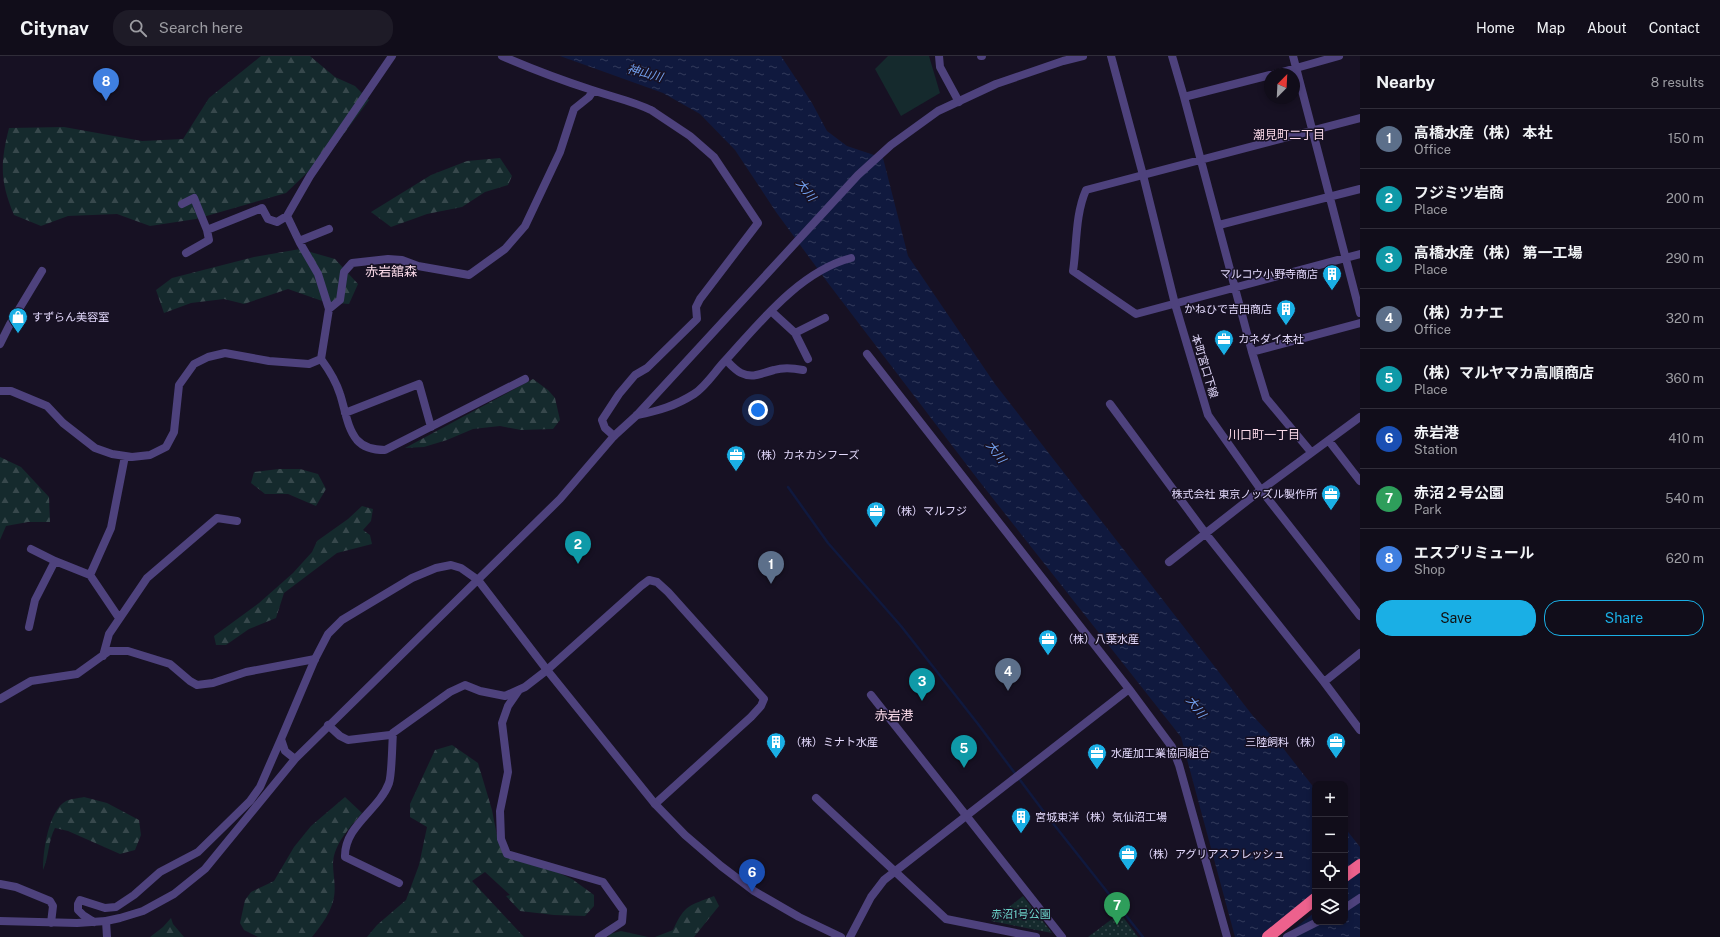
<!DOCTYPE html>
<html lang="en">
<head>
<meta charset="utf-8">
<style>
	:root { --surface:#110d1a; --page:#1e1b27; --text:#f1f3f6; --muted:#9c9ca2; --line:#302d39; --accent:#1aafe5 }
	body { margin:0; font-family:"Public Sans","Noto Sans JP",sans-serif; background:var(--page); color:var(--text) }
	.controls { position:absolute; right:12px; bottom:12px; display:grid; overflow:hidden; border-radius:8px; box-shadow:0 2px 6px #0003 }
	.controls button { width:36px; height:36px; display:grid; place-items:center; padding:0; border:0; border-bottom:1px solid var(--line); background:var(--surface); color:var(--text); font:20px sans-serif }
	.compass { position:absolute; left:1264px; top:12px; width:36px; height:36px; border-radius:50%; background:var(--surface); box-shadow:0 2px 6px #0003; rotate:24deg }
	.you { position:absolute; left:758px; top:354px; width:14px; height:14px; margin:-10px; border:3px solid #fff; border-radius:50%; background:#1a73e8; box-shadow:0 0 0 6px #1a73e833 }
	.badge { display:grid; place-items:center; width:26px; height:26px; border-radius:50%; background:var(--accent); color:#fff; font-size:13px; font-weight:700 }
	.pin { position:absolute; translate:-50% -33px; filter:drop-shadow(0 1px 2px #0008) }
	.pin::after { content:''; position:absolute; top:21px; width:14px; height:12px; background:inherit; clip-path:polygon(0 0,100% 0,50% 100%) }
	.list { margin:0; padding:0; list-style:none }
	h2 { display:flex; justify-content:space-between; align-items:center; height:52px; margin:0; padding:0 16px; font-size:17px }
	h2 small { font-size:13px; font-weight:400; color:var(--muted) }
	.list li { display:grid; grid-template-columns:26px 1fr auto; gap:12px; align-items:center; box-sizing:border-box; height:60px; padding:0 16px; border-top:1px solid var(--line) }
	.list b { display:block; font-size:15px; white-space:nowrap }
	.list p { margin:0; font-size:13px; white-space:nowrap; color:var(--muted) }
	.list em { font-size:13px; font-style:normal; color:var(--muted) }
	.actions { display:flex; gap:8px; padding:12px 16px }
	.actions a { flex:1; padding:9px 0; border:1px solid var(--accent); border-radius:16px; text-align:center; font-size:14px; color:var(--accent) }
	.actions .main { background:var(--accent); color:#111 }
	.icon { flex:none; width:22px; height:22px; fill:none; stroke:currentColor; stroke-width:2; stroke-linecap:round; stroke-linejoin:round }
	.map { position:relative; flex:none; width:1360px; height:881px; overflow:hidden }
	header { display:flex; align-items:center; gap:24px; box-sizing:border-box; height:56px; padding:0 20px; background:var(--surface); border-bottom:1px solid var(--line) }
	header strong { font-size:19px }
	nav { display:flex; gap:22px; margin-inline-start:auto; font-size:14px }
	.search { width:280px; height:36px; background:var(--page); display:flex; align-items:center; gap:10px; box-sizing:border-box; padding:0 14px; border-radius:16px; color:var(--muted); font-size:15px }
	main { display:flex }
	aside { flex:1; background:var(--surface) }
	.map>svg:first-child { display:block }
</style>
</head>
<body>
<header>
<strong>Citynav</strong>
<div class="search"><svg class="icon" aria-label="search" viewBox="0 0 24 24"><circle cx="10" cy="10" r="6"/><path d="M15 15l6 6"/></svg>Search here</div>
<nav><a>Home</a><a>Map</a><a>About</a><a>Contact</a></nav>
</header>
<main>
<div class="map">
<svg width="1360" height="881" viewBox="0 0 1360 881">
	<defs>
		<pattern id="grass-dots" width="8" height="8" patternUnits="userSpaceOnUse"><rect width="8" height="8" fill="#152a2d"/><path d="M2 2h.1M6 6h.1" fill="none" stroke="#37484c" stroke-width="1.8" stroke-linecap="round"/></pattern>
		<pattern id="forest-firs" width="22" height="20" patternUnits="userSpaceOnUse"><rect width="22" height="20" fill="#152a2d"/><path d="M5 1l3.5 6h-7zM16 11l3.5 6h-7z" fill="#37484c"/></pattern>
		<pattern id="water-ripples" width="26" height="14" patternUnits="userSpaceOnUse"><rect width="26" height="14" fill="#10193e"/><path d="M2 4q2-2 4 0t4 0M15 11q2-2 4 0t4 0" fill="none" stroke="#323a5b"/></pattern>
	</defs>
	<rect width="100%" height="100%" fill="#171123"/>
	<path fill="url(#grass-dots)" d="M 1023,840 L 1052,877 L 991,865 Z
		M 1120,857 L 1138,881 L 1088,881 Z"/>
	<path fill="url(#forest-firs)" d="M 261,0 L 310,0 L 335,21 L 355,30 L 369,44 L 334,91 L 286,137 L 196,163 L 150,170 L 117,158 L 68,160 L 41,170 L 14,159 C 0,125 0,108 9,72 L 64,71 L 142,85 L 183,83 L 209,42 Z
		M 500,102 L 512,120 L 508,129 L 485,136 L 462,151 L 427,158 L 391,171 L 371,156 L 431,119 L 467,105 Z
		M 300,193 L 335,203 L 358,228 L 349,248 L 325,246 L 288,233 L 244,248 L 224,243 L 191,247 L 164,257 L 156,234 L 172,222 L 254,201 Z
		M 533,323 L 548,334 L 555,342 L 560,364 L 553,373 L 521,374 L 500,370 L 473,373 L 447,384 L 424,391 L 405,392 Z
		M 0,401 L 21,411 L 49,441 L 50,466 L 28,466 L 6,470 L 0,484 Z
		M 279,413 L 300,413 L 318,418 L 326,433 L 316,450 L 288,438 L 265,438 L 251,427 L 254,416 Z
		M 362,450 L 373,453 L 371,465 L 363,474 L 370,479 L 372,488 L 337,497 L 284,537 L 276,562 L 249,573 L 226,589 L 216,589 L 214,580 L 259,547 L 293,517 L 312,496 L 317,485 L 348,463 Z
		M 452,689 L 478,707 L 492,754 L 498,785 L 517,802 L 546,811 L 572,823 L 594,839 L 594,850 L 585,860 L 554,859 L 520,855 L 506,840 L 510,839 L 485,816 L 472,825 L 524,881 L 367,881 L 377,869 L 406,844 L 419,809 L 427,771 L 410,761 L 410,748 L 435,694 Z
		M 84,741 L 107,747 L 139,764 L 141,779 L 135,794 L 120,798 L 68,775 L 55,772 C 48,785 49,801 43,814 C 43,796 48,755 66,745 C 70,743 79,742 84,741 Z
		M 345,741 L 362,757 C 350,771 334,788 333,807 C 333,818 336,830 334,841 C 332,855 321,870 312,881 L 258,881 L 244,874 L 240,867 L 245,844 L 251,836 L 274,825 L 294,791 L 311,770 Z
		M 714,840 L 719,850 L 694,881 L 655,881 L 673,874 C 685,848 689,850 714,840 Z
		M 171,862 L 173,868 L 184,881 L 150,881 L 163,871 Z
		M 621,875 L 648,881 L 608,881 L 610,878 Z"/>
	<path fill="#152a2d" d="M 888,0 L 929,0 L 940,37 L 901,60 L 875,13 Z"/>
	<path fill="url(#water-ripples)" d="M 560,0 L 781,0 L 812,47 L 827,75 L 847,90 L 883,102 L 908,200 L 995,328 L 1253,660 L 1283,692 L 1315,733 L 1315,866 L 1345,866 L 1345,772 L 1360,791 L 1360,881 L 1235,881 L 1181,681 L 976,421 L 828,227 L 776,156 L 735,94 L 700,58 L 663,37 Z"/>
	<path fill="#171123" d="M 1315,839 L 1315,856 L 1284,881 L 1263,881 Z"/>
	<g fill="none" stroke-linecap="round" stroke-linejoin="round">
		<path stroke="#10193e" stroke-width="2.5" d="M 788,431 L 828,487 L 901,570 L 978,668 L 1044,756 L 1143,881"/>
		<path stroke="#4e427d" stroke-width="8" d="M 502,0 C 532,13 561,24 592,34 C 612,41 633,45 653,55
			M 939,0 L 940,11 L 959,46
			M 981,0 L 982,0
			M 1172,0 L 1184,41 L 1252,296 L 1266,342 L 1311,396
			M 1293,0 L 1360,257
			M 1275,18 L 1339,0
			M 1184,41 L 1270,19
			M 1360,62 L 1086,134 C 1075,159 1077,189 1073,215 L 1136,258 L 1360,198
			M 182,148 L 194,142 L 207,174 L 262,152 L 268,163 L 277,166 L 287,160 L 300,187 L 318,218 L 329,253
			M 287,160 L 310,120 L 392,0
			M 1219,169 L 1360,133
			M 299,185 L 329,173
			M 186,197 L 209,184 L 207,174
			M 771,255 L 795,277 L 808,303
			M 795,277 L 825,262
			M 0,288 L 10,268 L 42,215
			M 1252,296 L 1360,267
			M 321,303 L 329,253 L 340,244 L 344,216 L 352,207 L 388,203 L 402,204 L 418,210 L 469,219 L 505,193 L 525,170 L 560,96 L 574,53 L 589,41 L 593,35
			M 726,304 C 730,308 735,314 741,317 C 753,323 762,317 774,314 C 784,311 793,312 803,314
			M 0,335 L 11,335 L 47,350 L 63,367 L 95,392 L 112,398 L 132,401 L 150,399 L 166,391 L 174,376 L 179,329 L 194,308 L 208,301 L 225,297 L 269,305 L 309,308 L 321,303 C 329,314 336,325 340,338 C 345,353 347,372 357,384 C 364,392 376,394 385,394 L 525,323
			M 1110,348 L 1206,478 L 1324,626 L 1360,674
			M 345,357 L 419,328 L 431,371
			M 637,359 C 658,355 675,350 694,338 C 705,331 714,317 723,307 C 758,269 798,216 851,202
			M 614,380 L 605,372 L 602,364 L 619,338 L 635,319 L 647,312 L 697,263 L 696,251 L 700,243 L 758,167 L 714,101 L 690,80 L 651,54
			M 1329,385 L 1360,425
			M 31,493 L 55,505 L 90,519 L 119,562
			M 1169,506 L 1261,434 L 1360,361
			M 90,519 L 111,472 L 125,400
			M 29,571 L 35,544 L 55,505
			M 103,600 L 109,578 L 147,522 L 217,462 L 237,465
			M 1324,626 L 1360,597
			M 519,634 L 508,650 L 502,667 L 508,716 L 500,755 L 501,783 L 507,798 L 603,826 L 623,854 L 622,866 L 599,881
			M 871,639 L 1062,881
			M 0,643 L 31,625 L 77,618 L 109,595 L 128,595 L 170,608 L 190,625 L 197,629 L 213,627 L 246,616 L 315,603
			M 328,669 L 340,680 L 348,684 L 390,679 L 450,636 L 465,629 L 480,635 L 505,640 L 525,631 L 547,614 L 641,530 L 649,524 L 657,526 L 668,536 L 764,643 L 761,650 L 751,661 L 655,748
			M 393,677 C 392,689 392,718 389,727 C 379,754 344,770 345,801 L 399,827
			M 816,742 L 946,863 L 1036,881
			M 106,865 L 107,881"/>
		<path stroke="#4e427d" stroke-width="8" d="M 1111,0 L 1143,119 L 1175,248 L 1208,359 L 1261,434 L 1360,560
			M 867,298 L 1129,633
			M 295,703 L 560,443 L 614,380 L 637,359 L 858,119 L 891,89 L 938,55 L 996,28 L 1063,5 L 1083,0
			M 0,828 L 16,831 L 50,845 L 53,850 L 51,867
			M 1345,852 L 1360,842
			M 0,865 L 77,867 L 106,865 L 120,862 L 143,855 L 174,838 L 205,813 L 295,703 L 285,695 L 281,683 L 315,603 L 328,578 L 342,564 L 412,522 L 436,512 L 451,509 L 461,512 L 478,524 L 547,614 L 655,748 L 685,779 L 721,810 L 754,835 L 799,861 L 841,881
			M 94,866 L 83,859 L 78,854 L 78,848 L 80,844 L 105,852 L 116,851 L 134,839 L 160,816 L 198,796 L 250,745 L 260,731 L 281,683
			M 850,881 L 871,841 L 884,824 L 1129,633 L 1172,691 L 1179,709 L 1227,881
			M 1287,881 L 1317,866"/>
		<path stroke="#ed618d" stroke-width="12" d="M 1345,820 L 1360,809
			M 1268,881 L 1315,843"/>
	</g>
	<defs>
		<g id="building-pin" transform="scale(1)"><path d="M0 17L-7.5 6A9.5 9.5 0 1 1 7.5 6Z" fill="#1aafe5" stroke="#171123"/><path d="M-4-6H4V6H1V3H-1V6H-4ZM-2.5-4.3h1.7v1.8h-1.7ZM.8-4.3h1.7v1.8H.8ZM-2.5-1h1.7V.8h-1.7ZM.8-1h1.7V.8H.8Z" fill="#fff"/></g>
		<g id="shop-pin" transform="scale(1)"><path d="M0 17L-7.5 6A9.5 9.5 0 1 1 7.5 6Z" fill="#1aafe5" stroke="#171123"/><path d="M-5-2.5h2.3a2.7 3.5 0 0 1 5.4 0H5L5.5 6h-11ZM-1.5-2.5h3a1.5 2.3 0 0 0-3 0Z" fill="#fff"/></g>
		<g id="office-pin" transform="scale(1)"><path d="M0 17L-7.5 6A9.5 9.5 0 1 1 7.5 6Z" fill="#1aafe5" stroke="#171123"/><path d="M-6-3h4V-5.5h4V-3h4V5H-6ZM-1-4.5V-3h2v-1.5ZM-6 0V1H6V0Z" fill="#fff"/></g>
	</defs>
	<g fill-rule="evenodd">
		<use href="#building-pin" x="1332" y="218"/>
		<use href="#building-pin" x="1286" y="253"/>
		<use href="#shop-pin" x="18" y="261"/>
		<use href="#office-pin" x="1224" y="283"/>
		<use href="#office-pin" x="736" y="399"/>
		<use href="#office-pin" x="1331" y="438"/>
		<use href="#office-pin" x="876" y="455"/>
		<use href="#office-pin" x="1048" y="583"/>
		<use href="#building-pin" x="776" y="686"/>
		<use href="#office-pin" x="1336" y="686"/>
		<use href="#office-pin" x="1097" y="697"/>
		<use href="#building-pin" x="1021" y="761"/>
		<use href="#office-pin" x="1128" y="798"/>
	</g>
	<g text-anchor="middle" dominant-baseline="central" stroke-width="3" stroke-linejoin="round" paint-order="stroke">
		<g font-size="11" fill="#e2d8fb" stroke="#171123" text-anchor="start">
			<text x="1318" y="218" text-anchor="end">マルコウ小野寺商店</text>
			<text x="1272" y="253" text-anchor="end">かねひで吉田商店</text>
			<text x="32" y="261">すずらん美容室</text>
			<text x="1238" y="283">カネダイ本社</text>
			<text x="750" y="399">（株）カネカシフーズ</text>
			<text x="1317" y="438" text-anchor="end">株式会社 東京ノッズル製作所</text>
			<text x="890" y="455">（株）マルフジ</text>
			<text x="1062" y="583">（株）八葉水産</text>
			<text x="790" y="686">（株）ミナト水産</text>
			<text x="1322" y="686" text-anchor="end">三陸飼料（株）</text>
			<text x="1111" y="697">水産加工業協同組合</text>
			<text x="1035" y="761">宮城東洋（株）気仙沼工場</text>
			<text x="1142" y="798">（株）アグリアスフレッシュ</text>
		</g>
		<g font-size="11" fill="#e2d8fb" stroke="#171123">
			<text transform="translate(1205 310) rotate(73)">本町宮口下線</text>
		</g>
		<g font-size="11" fill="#6cd3ca" stroke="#171123">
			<text x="1021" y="858">赤沼1号公園</text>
		</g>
		<g font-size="12" font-style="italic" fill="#72a0ef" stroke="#171123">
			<text transform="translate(645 17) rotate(15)">神山川</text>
			<text transform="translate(806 134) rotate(52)">大川</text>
			<text transform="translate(996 396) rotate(52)">大川</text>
			<text transform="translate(1196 651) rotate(52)">大川</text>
		</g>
		<g font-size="12" fill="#fbdae9" stroke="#171123">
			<text x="1289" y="79">潮見町二丁目</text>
			<text x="1264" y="379">川口町一丁目</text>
		</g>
		<g font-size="13" fill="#fbdae9" stroke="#171123">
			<text x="391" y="215">赤岩舘森</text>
			<text x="894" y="659">赤岩港</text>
		</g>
	</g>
</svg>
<div class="controls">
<button>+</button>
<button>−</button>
<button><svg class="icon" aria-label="locate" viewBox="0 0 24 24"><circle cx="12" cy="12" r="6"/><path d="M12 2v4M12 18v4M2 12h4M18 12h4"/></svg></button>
<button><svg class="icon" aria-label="layers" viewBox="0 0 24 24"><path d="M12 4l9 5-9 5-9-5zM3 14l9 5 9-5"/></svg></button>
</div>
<svg class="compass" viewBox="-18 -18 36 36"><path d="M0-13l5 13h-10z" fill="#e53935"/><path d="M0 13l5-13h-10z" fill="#9c9ca2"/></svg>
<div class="you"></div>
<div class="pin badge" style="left:771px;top:528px;background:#5c6f8a">1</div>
<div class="pin badge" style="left:578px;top:508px;background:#0f9aa8">2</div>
<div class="pin badge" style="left:922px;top:645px;background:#0f9aa8">3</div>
<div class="pin badge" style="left:1008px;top:635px;background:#5c6f8a">4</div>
<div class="pin badge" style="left:964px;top:712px;background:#0f9aa8">5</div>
<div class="pin badge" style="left:752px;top:836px;background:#1a4fb4">6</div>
<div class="pin badge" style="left:1117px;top:869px;background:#2e9e5b">7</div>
<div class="pin badge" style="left:106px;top:45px;background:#3f7fe0">8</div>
</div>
<aside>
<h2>Nearby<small>8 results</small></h2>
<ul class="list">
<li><span class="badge" style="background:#5c6f8a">1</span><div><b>高橋水産（株） 本社</b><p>Office</p></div><em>150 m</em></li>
<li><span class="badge" style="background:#0f9aa8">2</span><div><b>フジミツ岩商</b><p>Place</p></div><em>200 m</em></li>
<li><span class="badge" style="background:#0f9aa8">3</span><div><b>高橋水産（株） 第一工場</b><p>Place</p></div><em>290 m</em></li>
<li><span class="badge" style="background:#5c6f8a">4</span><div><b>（株）カナエ</b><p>Office</p></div><em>320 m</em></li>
<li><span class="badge" style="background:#0f9aa8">5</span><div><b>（株）マルヤマカ高順商店</b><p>Place</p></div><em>360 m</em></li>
<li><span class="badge" style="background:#1a4fb4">6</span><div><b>赤岩港</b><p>Station</p></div><em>410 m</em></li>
<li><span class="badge" style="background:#2e9e5b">7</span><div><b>赤沼２号公園</b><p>Park</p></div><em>540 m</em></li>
<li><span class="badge" style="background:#3f7fe0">8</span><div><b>エスプリミュール</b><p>Shop</p></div><em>620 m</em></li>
</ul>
<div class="actions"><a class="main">Save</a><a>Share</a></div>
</aside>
</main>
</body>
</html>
